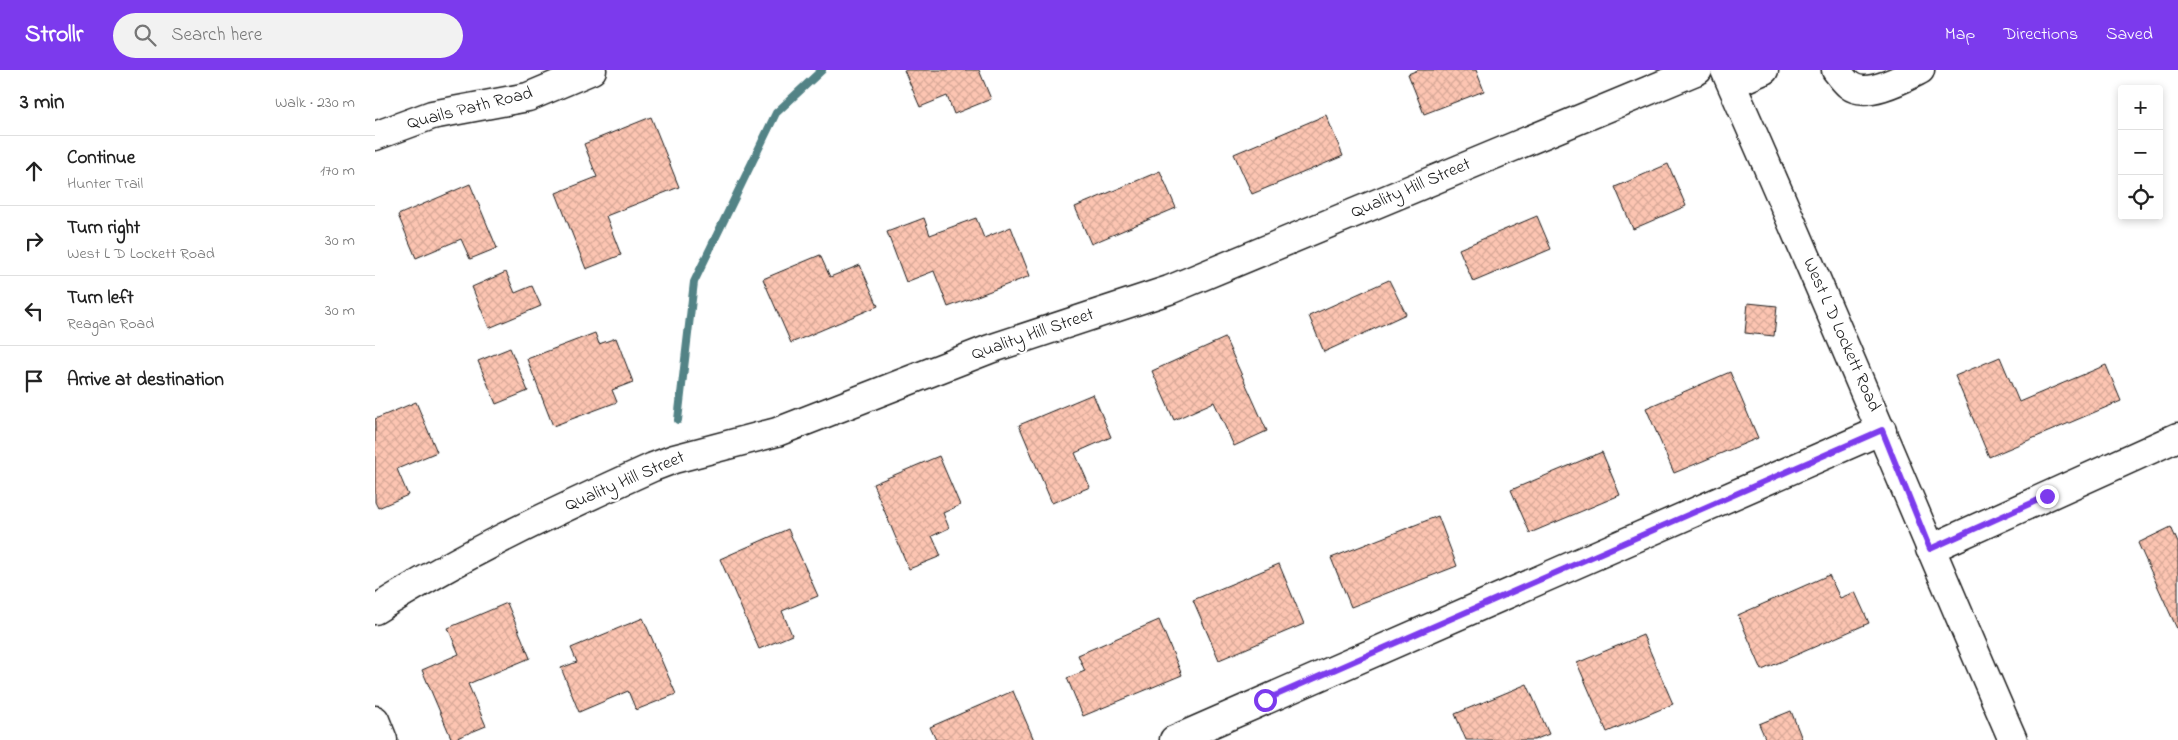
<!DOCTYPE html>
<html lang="en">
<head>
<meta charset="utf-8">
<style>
	:root { --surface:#fff; --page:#f2f2f2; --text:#222; --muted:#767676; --line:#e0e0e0; --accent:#7c3aed }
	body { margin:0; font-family:"Indie Flower",sans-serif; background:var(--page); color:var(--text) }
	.controls { position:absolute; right:15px; top:15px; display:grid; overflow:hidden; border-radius:5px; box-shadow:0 2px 8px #0003 }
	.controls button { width:45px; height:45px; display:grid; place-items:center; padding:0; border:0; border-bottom:1px solid var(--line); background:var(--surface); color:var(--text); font:25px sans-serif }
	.stop { position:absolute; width:15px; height:15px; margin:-11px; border:4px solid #7c3aed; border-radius:50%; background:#fff }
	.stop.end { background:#7c3aed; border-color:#fff; box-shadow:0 1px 5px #0008 }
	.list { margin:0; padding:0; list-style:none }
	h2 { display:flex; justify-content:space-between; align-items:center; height:65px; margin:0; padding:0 20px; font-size:21px }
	h2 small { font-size:16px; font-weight:400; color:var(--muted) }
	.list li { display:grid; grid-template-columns:32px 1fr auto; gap:15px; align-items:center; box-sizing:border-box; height:70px; padding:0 20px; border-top:1px solid var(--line) }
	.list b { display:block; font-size:19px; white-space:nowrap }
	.list p { margin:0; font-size:16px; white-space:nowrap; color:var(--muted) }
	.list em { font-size:16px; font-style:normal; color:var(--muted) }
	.icon { flex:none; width:28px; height:28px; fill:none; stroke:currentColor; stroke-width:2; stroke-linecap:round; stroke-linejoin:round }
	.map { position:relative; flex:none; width:1803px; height:670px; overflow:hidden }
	header { display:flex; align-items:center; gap:30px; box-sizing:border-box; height:70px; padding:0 25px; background:var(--accent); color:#fff }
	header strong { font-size:24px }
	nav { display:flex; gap:28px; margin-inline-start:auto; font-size:18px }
	.search { width:350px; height:45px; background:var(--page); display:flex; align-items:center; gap:12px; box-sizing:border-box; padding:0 18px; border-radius:28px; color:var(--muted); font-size:19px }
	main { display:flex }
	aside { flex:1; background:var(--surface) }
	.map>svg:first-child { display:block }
</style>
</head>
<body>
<header>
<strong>Strollr</strong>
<div class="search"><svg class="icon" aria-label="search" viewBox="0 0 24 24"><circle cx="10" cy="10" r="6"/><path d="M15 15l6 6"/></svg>Search here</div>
<nav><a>Map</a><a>Directions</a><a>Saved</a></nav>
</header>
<main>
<aside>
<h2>3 min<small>Walk · 230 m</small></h2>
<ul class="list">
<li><svg class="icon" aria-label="ahead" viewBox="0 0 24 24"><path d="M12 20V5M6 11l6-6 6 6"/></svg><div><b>Continue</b><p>Hunter Trail</p></div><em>170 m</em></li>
<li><svg class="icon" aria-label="right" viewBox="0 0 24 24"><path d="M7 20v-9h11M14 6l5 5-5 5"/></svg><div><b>Turn right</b><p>West L D Lockett Road</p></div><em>30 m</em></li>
<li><svg class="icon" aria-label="left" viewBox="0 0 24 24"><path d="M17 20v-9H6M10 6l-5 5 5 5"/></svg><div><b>Turn left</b><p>Reagan Road</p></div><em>30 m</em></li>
<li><svg class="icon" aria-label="arrive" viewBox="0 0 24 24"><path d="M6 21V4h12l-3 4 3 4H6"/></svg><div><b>Arrive at destination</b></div></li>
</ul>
</aside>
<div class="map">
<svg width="1803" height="670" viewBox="0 0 1803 670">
	<defs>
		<pattern id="building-cross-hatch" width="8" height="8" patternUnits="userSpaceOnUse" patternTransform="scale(1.25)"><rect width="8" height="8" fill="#fdc5b2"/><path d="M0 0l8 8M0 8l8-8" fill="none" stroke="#d8a998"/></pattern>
	</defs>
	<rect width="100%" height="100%" fill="#fff"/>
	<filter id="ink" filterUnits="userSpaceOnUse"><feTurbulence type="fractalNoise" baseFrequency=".02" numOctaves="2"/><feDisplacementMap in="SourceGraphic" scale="10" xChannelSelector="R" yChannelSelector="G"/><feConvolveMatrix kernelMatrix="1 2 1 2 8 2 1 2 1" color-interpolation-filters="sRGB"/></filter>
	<g filter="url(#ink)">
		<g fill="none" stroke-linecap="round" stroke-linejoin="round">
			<path stroke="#538386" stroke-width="8" d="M 303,350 L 319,212 L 401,43 L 447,0"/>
		</g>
		<path fill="url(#building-cross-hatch)" stroke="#1c1c1c" d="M 529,0 L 604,0 L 616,29 L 579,44 L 572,26 L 545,37 Z
			M 1043,0 L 1101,0 L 1109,21 L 1049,44 L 1033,4 Z
			M 951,45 L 968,86 L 877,124 L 859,84 Z
			M 276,47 L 304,117 L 231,146 L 246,185 L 211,199 L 181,123 L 222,107 L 209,74 Z
			M 1293,94 L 1311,136 L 1258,159 L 1240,117 Z
			M 785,101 L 801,138 L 716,174 L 700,137 Z
			M 95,114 L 122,178 L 95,189 L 86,169 L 41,188 L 23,145 Z
			M 1162,146 L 1176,179 L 1098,212 L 1084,179 Z
			M 549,148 L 555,165 L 601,148 L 609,168 L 636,157 L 655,206 L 573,237 L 559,201 L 531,212 L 512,162 Z
			M 445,185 L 455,207 L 485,195 L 503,236 L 416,273 L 388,209 Z
			M 131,202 L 140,223 L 157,216 L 166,236 L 114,258 L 97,217 Z
			M 1014,210 L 1031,244 L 949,282 L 934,246 Z
			M 1373,233 L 1402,236 L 1399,266 L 1370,263 Z
			M 220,263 L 224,274 L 241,268 L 258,312 L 237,320 L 242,332 L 178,356 L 152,289 Z
			M 850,268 L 892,361 L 859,376 L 839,332 L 799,350 L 777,301 Z
			M 135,278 L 153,321 L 121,334 L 103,291 Z
			M 1625,287 L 1644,332 L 1731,295 L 1746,331 L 1614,387 L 1580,306 Z
			M 1355,302 L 1383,368 L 1299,403 L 1271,338 Z
			M 718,324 L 736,367 L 700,383 L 715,417 L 677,433 L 644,355 Z
			M 41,332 L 62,382 L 22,399 L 33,425 L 3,438 L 0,432 L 0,349 Z
			M 1227,382 L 1245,425 L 1155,463 L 1136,420 Z
			M 564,386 L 585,435 L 568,443 L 574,458 L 557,466 L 566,486 L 534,499 L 498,414 Z
			M 1063,446 L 1082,496 L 976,537 L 956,488 Z
			M 1796,457 L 1803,473 L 1803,561 L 1763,473 Z
			M 413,459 L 443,526 L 407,541 L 417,565 L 384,579 L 345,489 Z
			M 904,494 L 929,554 L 844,590 L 818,530 Z
			M 1454,505 L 1465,528 L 1480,522 L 1494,553 L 1387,600 L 1363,545 Z
			M 132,533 L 155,588 L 93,614 L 111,656 L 77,670 L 47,600 L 84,584 L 73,558 Z
			M 268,548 L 301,624 L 261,640 L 253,621 L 204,642 L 186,598 L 202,592 L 196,578 Z
			M 784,550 L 807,605 L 708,646 L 692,608 L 710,601 L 703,585 Z
			M 1268,565 L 1298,634 L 1232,662 L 1202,593 Z
			M 1152,614 L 1174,664 L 1159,670 L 1091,670 L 1080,644 Z
			M 638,621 L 659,670 L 561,670 L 555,657 Z
			M 1416,641 L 1427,669 L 1391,670 L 1384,654 Z"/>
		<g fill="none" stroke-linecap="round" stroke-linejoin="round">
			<g stroke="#1c1c1c" stroke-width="31">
				<path id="minor" d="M 1461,0 C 1465,5 1469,11 1474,15 C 1491,29 1529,8 1545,0
					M 1357,14 L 1389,0
					M 0,66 L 57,45 L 153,27 L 217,0
					M 1555,479 L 1803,367
					M 0,540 C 88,484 183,440 278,397 L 299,389 L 402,362 L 615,279 L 794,220 L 1323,0
					M 0,650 L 8,670
					M 799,670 L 1507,360"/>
			</g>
			<g stroke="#1c1c1c" stroke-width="31">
				<path id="major" d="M 1350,0 C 1449,222 1541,447 1638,670"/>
			</g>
			<use href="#minor" stroke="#fff" stroke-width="28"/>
			<use href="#major" stroke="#fff" stroke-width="28"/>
		</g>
	</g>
	<g fill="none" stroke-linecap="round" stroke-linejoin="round" filter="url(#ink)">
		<path stroke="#7c3aed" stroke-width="6" d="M 890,630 L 1507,360 L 1555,479 L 1672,426"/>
	</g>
	<g text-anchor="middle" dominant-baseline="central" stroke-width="4.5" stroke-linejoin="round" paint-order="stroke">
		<g font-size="18" fill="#1c1c1c" stroke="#fff">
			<text transform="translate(95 39) rotate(-14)">Quails Path Road</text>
			<text transform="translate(1036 119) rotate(-23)">Quality Hill Street</text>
			<text transform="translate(658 265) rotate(-19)">Quality Hill Street</text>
			<text transform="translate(1466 265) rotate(66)">West L D Lockett Road</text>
			<text transform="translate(250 412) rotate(-23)">Quality Hill Street</text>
		</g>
	</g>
</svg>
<div class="controls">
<button>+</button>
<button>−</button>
<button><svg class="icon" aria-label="locate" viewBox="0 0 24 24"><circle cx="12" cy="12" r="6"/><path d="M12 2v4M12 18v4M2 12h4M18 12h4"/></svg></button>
</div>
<div class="stop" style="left:890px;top:630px"></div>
<div class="stop end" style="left:1672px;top:426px"></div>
</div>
</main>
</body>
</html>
